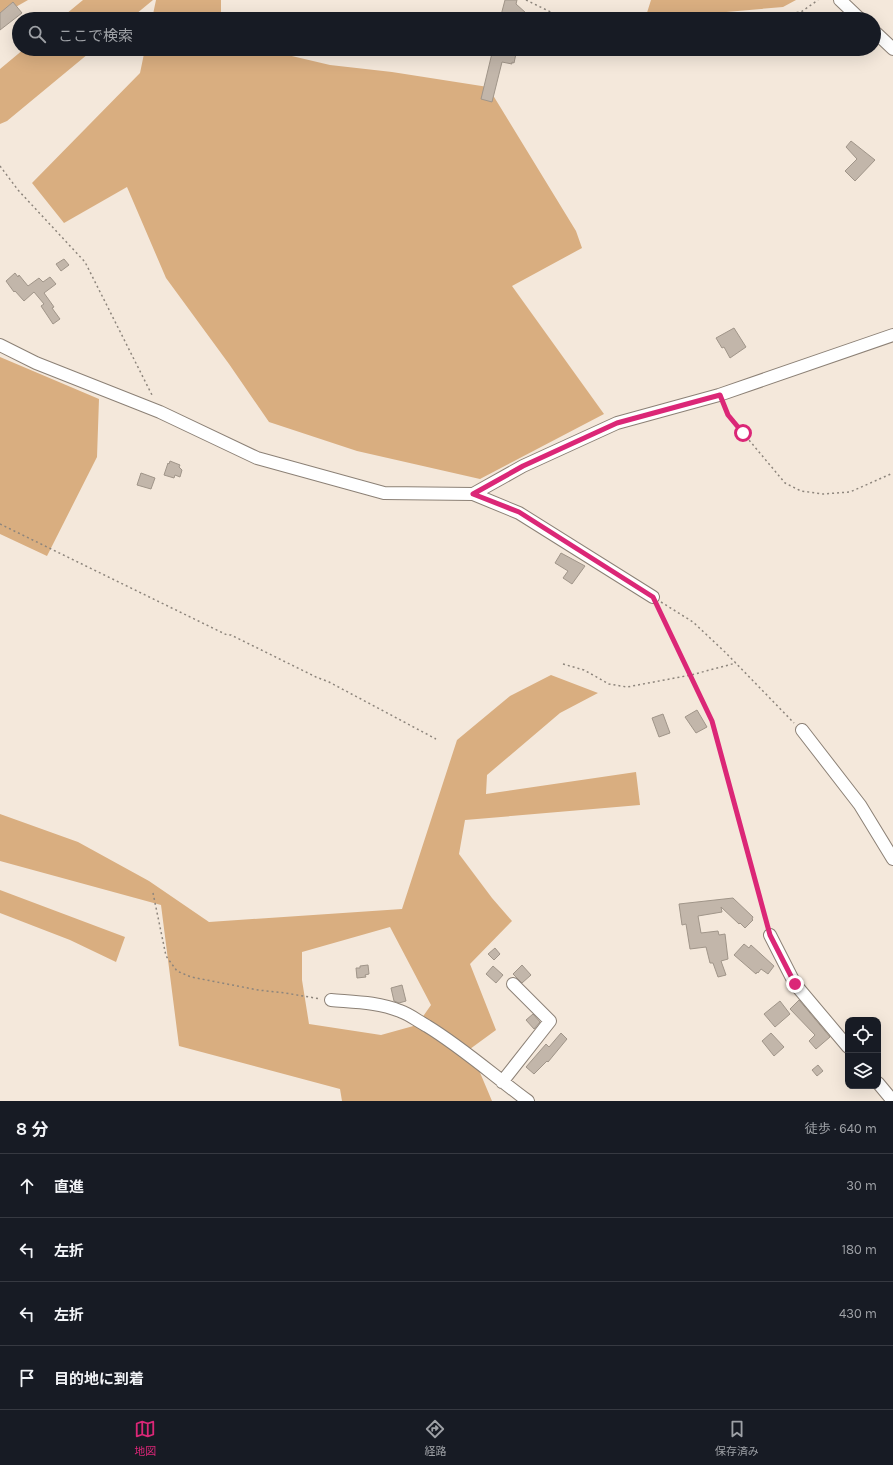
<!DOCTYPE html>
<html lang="ja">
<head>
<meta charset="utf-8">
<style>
	:root { --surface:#171b24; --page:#20242c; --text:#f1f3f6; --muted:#9ea1a6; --line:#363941; --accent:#db2777 }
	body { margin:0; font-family:Karla,"Noto Sans JP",sans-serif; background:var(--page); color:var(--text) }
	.controls { position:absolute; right:12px; bottom:12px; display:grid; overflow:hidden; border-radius:8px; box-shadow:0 4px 16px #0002 }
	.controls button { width:36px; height:36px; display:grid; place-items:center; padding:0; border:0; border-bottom:1px solid var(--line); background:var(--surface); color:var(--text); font:20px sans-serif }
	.stop { position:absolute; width:12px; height:12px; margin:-9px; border:3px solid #db2777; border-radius:50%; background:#fff }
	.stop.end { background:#db2777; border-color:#fff; box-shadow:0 1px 4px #0008 }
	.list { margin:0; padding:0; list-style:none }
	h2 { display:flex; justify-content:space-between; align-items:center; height:52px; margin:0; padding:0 16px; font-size:17px }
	h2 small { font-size:13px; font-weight:400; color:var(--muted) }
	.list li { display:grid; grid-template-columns:26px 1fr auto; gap:12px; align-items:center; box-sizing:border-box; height:64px; padding:0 16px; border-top:1px solid var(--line) }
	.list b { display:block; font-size:15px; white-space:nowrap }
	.list em { font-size:13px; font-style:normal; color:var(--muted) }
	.icon { flex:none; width:22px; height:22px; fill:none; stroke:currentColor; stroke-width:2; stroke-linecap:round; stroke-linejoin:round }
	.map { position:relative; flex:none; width:893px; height:1101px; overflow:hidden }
	.search { position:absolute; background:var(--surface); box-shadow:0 4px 16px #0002; left:12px; right:12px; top:12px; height:44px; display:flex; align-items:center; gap:10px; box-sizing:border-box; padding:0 14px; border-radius:22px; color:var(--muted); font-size:15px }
	.sheet { height:308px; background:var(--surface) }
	nav { display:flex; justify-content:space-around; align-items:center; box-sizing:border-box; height:56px; border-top:1px solid var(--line); background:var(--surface); font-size:11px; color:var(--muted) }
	nav a { display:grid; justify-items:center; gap:2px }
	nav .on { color:var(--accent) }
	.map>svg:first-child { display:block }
</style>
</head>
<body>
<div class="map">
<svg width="893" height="1101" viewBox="0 0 893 1101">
	<rect width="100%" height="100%" fill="#f4e8db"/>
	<path fill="#d9ae80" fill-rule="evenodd" d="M 0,0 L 28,0 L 0,16 Z
		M 83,0 L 153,0 L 130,19 L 60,19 Z
		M 156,0 L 221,0 L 221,19 L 152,19 Z
		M 651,0 L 796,0 L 783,7 L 645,19 Z
		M 24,49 L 94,49 L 7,121 L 0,124 L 0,69 Z
		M 145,49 L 262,49 L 330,65 L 392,72 L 488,87 L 576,231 L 582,248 L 512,286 L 604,414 L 480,479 L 357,451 L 269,422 L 229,364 L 166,278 L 127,187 L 64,223 L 32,183 L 140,73 Z
		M 0,357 L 99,399 L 97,457 L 47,556 L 0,534 Z
		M 551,675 L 598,693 L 560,713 L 487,775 L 486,794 L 636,772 L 640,805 L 465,820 L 459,854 L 492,898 L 512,921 L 470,964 L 496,1030 L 470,1049 L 492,1101 L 342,1101 L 340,1089 L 179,1046 L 161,905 L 0,861 L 0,814 L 78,842 L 149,881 L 209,922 L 402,909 L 457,740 L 510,696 ZM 390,927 L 431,1005 L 417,1025 L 381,1035 L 309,1024 L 302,980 L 302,952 Z
		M 0,890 L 125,937 L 116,962 L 70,940 L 0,913 Z"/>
	<path fill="#c2b6aa" stroke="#a09589" d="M 505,0 L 517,0 L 516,4 L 526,13 L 525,19 L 500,19 Z
		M 13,2 L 22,13 L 0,30 L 0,13 Z
		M 493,49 L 517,49 L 514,63 L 512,62 L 512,64 L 502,62 L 492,102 L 481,99 Z
		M 851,141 L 875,160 L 855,181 L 845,171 L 857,159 L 846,147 Z
		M 64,259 L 69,265 L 61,271 L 56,264 Z
		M 15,273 L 18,277 L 19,275 L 28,286 L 39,278 L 43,282 L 50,277 L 56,284 L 44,293 L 54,307 L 52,308 L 60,319 L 53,324 L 41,306 L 44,304 L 34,292 L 24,301 L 15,291 L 14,292 L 6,281 Z
		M 734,328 L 746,347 L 730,358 L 724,347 L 722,348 L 716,338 Z
		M 170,461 L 180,465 L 179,467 L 182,470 L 180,477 L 175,475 L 174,478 L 164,475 L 168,463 L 169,464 Z
		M 141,473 L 155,478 L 151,489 L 137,485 Z
		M 561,553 L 585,566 L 572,584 L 563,578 L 568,571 L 555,563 Z
		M 697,710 L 707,727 L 696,733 L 685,717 Z
		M 663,714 L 670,733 L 659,737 L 652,718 Z
		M 733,898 L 753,917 L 752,919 L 753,920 L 745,928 L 740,923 L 739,924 L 721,907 L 722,912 L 698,916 L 701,933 L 718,931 L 719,935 L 725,934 L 728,959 L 721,961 L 726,975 L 718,977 L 713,963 L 710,963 L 706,947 L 690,949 L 686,924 L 682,925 L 679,904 Z
		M 744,944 L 749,948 L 751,945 L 774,966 L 768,974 L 761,969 L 758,973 L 757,972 L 756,974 L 734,955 Z
		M 495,948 L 500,954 L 494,960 L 488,954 Z
		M 368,965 L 369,974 L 365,975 L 366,977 L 357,978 L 356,968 L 360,968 L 360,966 Z
		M 522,965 L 531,975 L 522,983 L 513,974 Z
		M 493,966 L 503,975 L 496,983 L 486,974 Z
		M 402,985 L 406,1001 L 399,1003 L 394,1001 L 391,988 Z
		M 799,1000 L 830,1037 L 816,1049 L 809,1041 L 815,1035 L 790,1009 Z
		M 780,1001 L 790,1014 L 775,1027 L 764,1014 Z
		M 533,1014 L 540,1022 L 534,1029 L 526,1020 Z
		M 561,1033 L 567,1039 L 548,1062 L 547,1061 L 534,1074 L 526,1067 L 546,1044 L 549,1047 Z
		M 771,1033 L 784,1047 L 774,1056 L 762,1041 Z
		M 818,1065 L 823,1071 L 817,1076 L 812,1070 Z"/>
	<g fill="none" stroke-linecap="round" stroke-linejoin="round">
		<g stroke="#8c8176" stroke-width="14">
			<path id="minor" d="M 840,0 L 860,19
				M 874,31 L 893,49
				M 0,345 L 36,363 L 160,412 L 257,458 L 384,493 L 473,494 L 519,513 L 653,597
				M 473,494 L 523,466 L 617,423 L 719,395 L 893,335
				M 802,730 L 860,805 L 893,859
				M 770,935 L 795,984 L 848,1047
				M 331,1000 C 354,1002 378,1002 400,1011 C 409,1014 418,1021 427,1026 C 463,1048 494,1076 528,1101
				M 502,1082 L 550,1021 L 513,984
				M 878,1083 L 893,1101"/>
		</g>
		<path stroke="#8d857c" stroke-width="1.5" stroke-dasharray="2 3" stroke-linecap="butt" d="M 526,0 L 565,19
			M 747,19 L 801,12 L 818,0
			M 0,166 L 18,190 L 85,262 L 153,397
			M 723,404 L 728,415 L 785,483 L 801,491 L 823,494 L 850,492 L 893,473
			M 0,524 L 227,635 L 231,635 L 316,677 L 329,682 L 436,739
			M 661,602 L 693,622 L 726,653 L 794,723
			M 657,607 L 713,721 L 767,925
			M 563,664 L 584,670 L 609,684 L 627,687 L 691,675 L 736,663
			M 153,893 L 166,956 L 177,971 L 191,977 L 258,990 L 285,993 L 321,999"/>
		<use href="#minor" stroke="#fff" stroke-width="12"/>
	</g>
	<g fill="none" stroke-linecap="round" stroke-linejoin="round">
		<path stroke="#db2777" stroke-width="5" d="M 743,433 L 728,415 L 720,395 L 617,423 L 523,466 L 473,494 L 519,512 L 653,597 L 712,721 L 770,935 L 795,984"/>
	</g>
</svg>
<div class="controls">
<button><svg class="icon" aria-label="locate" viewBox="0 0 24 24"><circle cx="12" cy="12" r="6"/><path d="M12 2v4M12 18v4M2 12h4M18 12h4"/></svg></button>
<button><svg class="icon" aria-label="layers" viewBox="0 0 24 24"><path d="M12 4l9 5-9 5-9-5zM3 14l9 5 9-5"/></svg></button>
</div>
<div class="stop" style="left:743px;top:433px"></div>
<div class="stop end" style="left:795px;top:984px"></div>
<div class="search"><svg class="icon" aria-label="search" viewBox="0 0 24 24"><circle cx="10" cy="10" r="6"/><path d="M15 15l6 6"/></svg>ここで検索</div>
</div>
<section class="sheet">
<h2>8 分<small>徒歩 · 640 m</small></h2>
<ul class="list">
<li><svg class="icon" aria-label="ahead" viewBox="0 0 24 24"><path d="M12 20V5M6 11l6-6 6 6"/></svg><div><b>直進</b></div><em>30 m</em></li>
<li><svg class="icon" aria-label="left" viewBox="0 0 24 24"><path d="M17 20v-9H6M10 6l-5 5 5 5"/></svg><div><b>左折</b></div><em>180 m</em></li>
<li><svg class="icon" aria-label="left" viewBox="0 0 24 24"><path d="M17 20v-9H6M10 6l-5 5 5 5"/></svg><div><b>左折</b></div><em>430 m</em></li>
<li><svg class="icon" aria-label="arrive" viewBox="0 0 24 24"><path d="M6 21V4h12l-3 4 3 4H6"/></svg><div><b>目的地に到着</b></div></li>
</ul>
</section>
<nav>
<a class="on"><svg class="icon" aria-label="map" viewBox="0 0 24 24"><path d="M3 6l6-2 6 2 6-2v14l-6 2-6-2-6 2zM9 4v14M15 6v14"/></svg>地図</a>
<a><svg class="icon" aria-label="directions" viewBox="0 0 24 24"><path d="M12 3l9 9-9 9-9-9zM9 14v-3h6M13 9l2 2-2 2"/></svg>経路</a>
<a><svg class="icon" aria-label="saved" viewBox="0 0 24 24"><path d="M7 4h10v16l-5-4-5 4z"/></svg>保存済み</a>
</nav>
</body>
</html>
